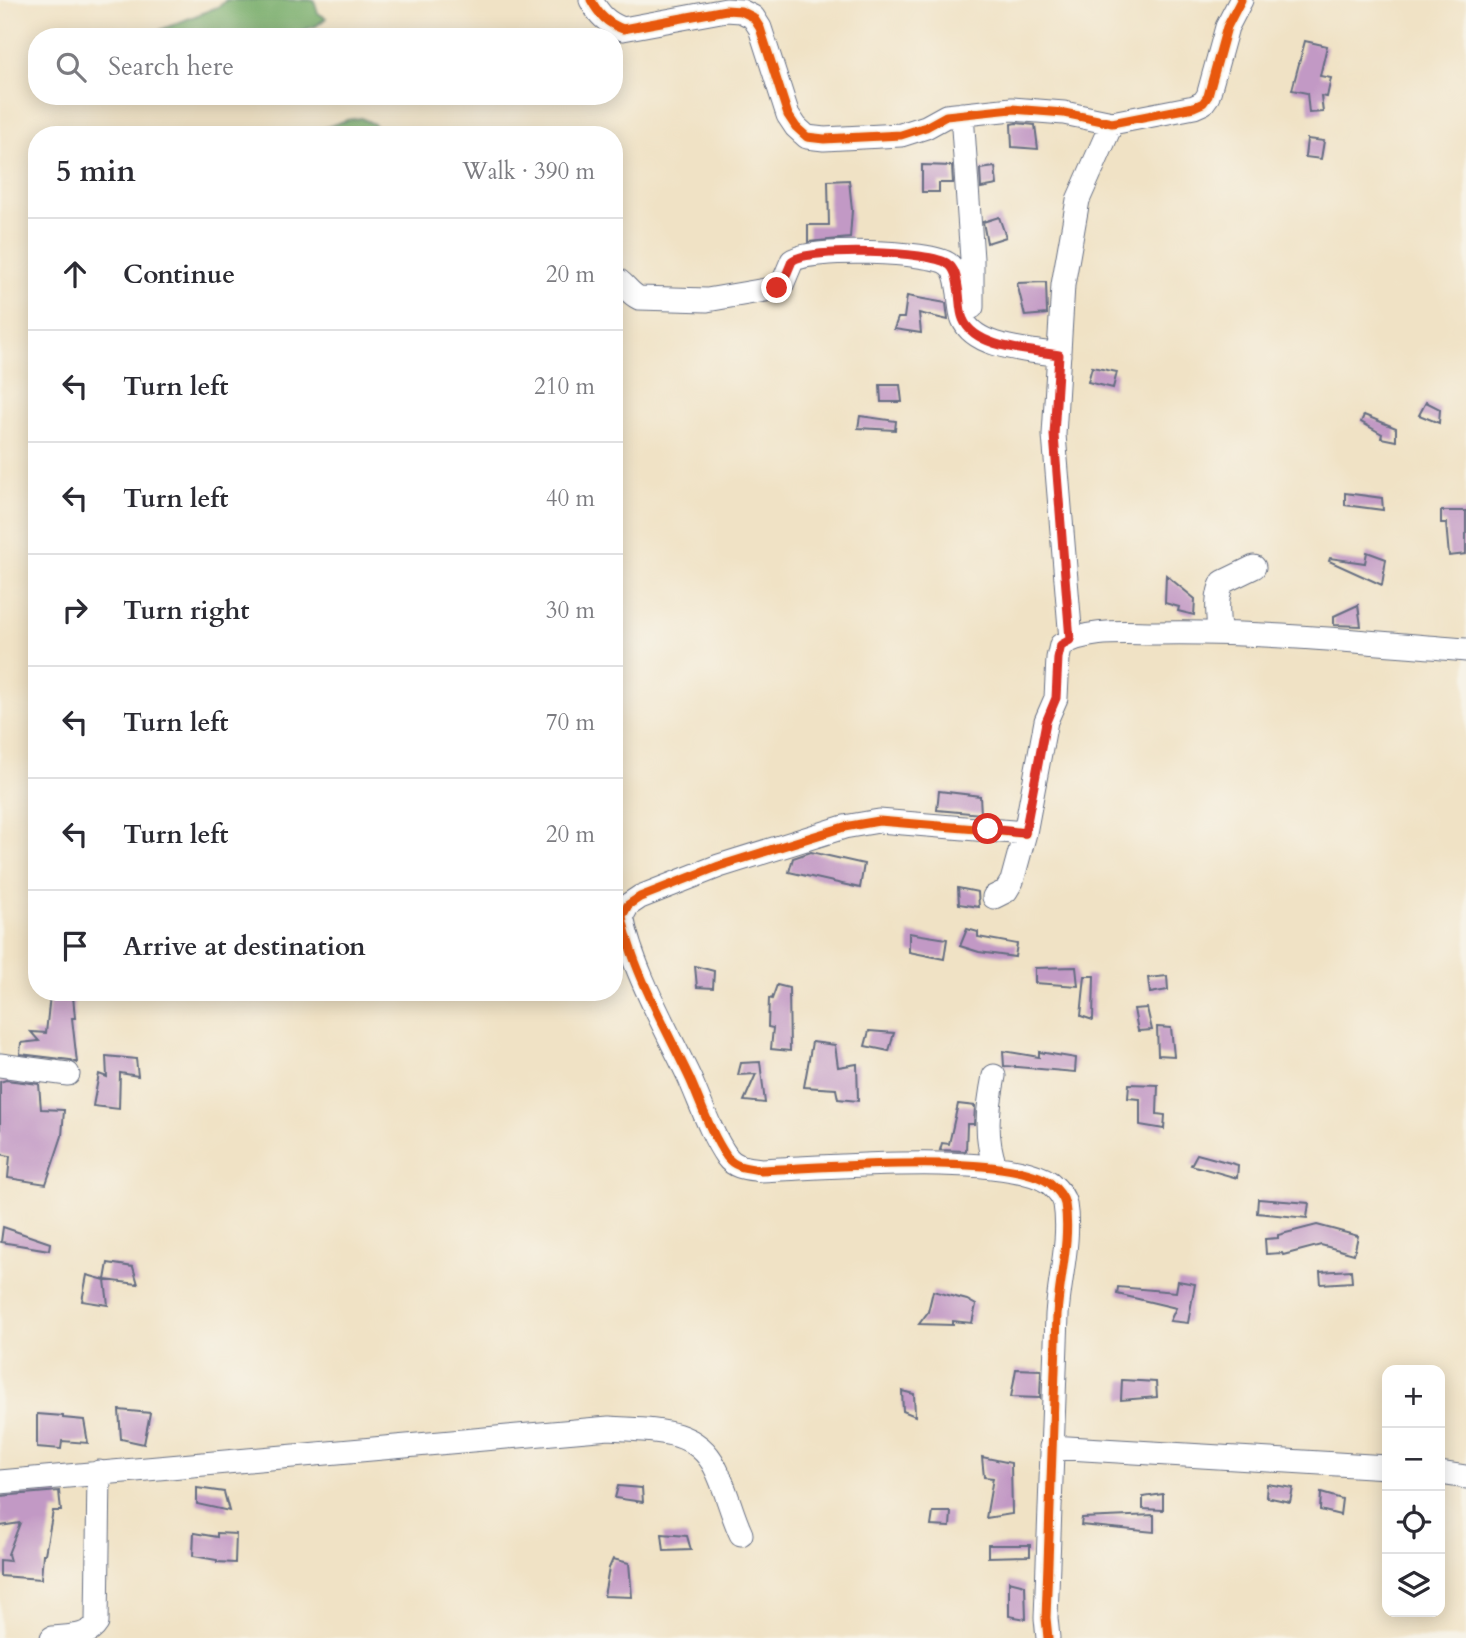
<!DOCTYPE html>
<html lang="en">
<head>
<meta charset="utf-8">
<style>
	:root { --surface:#fff; --page:#f7f7f7; --text:#2b2b33; --muted:#7c7c81; --line:#e1e1e2 }
	body { margin:0; font-family:Cardo,serif; background:var(--page); color:var(--text) }
	.controls { position:absolute; right:21px; bottom:21px; display:grid; overflow:hidden; border-radius:14px; box-shadow:0 4px 18px #0003 }
	.controls button { width:63px; height:63px; display:grid; place-items:center; padding:0; border:0; border-bottom:2px solid var(--line); background:var(--surface); color:var(--text); font:35px sans-serif }
	.stop { position:absolute; width:21px; height:21px; margin:-16px; border:5px solid #d93025; border-radius:50%; background:#fff }
	.stop.end { background:#d93025; border-color:#fff; box-shadow:0 2px 7px #0008 }
	.list { margin:0; padding:0; list-style:none }
	h2 { display:flex; justify-content:space-between; align-items:center; height:91px; margin:0; padding:0 28px; font-size:30px }
	h2 small { font-size:23px; font-weight:400; color:var(--muted) }
	.list li { display:grid; grid-template-columns:46px 1fr auto; gap:21px; align-items:center; box-sizing:border-box; height:112px; padding:0 28px; border-top:2px solid var(--line) }
	.list b { display:block; font-size:26px; white-space:nowrap }
	.list em { font-size:23px; font-style:normal; color:var(--muted) }
	.icon { flex:none; width:38px; height:38px; fill:none; stroke:currentColor; stroke-width:2; stroke-linecap:round; stroke-linejoin:round }
	.map { position:relative; flex:none; width:1466px; height:1638px; overflow:hidden }
	.search { position:absolute; background:var(--surface); box-shadow:0 4px 18px #0003; left:28px; top:28px; width:595px; height:77px; display:flex; align-items:center; gap:18px; box-sizing:border-box; padding:0 24px; border-radius:28px; color:var(--muted); font-size:26px }
	.panel { position:absolute; background:var(--surface); box-shadow:0 4px 18px #0003; left:28px; top:126px; width:595px; height:875px; border-radius:28px }
	.map>svg:first-child { display:block }
</style>
</head>
<body>
<div class="map">
<svg width="1466" height="1638" viewBox="0 0 1466 1638">
	<rect width="100%" height="100%" fill="#f7f3e8"/>
	<filter id="ink" filterUnits="userSpaceOnUse"><feTurbulence type="fractalNoise" baseFrequency=".0143" numOctaves="2"/><feDisplacementMap in="SourceGraphic" scale="14" xChannelSelector="R" yChannelSelector="G"/><feConvolveMatrix kernelMatrix="1 2 1 2 8 2 1 2 1" color-interpolation-filters="sRGB"/></filter>
	<filter id="wash" filterUnits="userSpaceOnUse"><feTurbulence type="fractalNoise" baseFrequency=".00686" numOctaves="4" result="noise"/><feDisplacementMap in="SourceGraphic" scale="28" xChannelSelector="R" yChannelSelector="G"/><feGaussianBlur stdDeviation="1.57" result="paint"/><feColorMatrix in="noise" values="0 0 0 0 0 0 0 0 0 0 0 0 0 0 0 0 0 1.4 0 .05"/><feComposite in="paint" operator="in"/></filter>
	<g filter="url(#wash)">
		<rect width="100%" height="100%" fill="#f0e2c5"/>
		<path fill="#74ab68" stroke="#486d63" stroke-width="2" d="M 226,0 L 314,0 L 318,13 L 326,18 L 316,26 L 281,37 L 143,37 L 220,6 Z
			M 361,118 L 374,124 L 383,135 L 304,135 L 347,120 Z"/>
		<g id="blocks">
			<path fill="#c299c5" d="M 1305,41 L 1327,46 L 1320,76 L 1331,78 L 1327,97 L 1321,96 L 1323,112 L 1309,113 L 1307,93 L 1292,90 Z
				M 1016,123 L 1035,125 L 1038,149 L 1012,147 L 1011,124 Z
				M 1307,139 L 1324,141 L 1321,159 L 1305,157 Z
				M 922,165 L 952,166 L 953,183 L 939,183 L 939,192 L 922,192 Z
				M 995,167 L 997,185 L 981,188 L 980,169 Z
				M 849,180 L 852,210 L 850,238 L 808,242 L 808,225 L 829,225 L 828,181 Z
				M 999,217 L 1006,237 L 987,243 L 983,222 Z
				M 1046,282 L 1047,314 L 1025,316 L 1017,283 Z
				M 907,296 L 946,303 L 948,320 L 919,313 L 921,333 L 894,329 L 898,318 L 904,318 Z
				M 1092,367 L 1117,372 L 1113,388 L 1088,382 Z
				M 880,385 L 900,385 L 902,402 L 881,402 Z
				M 1426,402 L 1440,409 L 1439,423 L 1419,415 Z
				M 1364,415 L 1396,428 L 1396,441 L 1381,438 L 1382,434 L 1361,422 Z
				M 860,416 L 896,421 L 895,430 L 858,428 Z
				M 1345,493 L 1382,498 L 1383,510 L 1345,505 Z
				M 1441,511 L 1466,511 L 1466,554 L 1449,556 L 1446,523 L 1441,523 Z
				M 1367,552 L 1386,559 L 1382,585 L 1329,561 L 1330,558 L 1365,563 Z
				M 1166,575 L 1195,599 L 1194,615 L 1178,611 L 1179,607 L 1165,603 Z
				M 1358,605 L 1361,626 L 1334,625 L 1334,616 Z
				M 939,791 L 980,796 L 981,814 L 937,810 Z
				M 811,852 L 864,864 L 860,888 L 789,872 L 793,858 Z
				M 958,888 L 978,892 L 979,907 L 959,904 Z
				M 967,929 L 978,932 L 978,937 L 1017,944 L 1015,957 L 979,952 L 960,946 Z
				M 909,933 L 947,939 L 944,959 L 909,952 Z
				M 695,966 L 714,971 L 713,988 L 697,987 Z
				M 1076,967 L 1078,986 L 1035,983 L 1035,968 Z
				M 1085,976 L 1094,976 L 1093,1020 L 1081,1016 Z
				M 1167,976 L 1168,990 L 1150,993 L 1148,978 Z
				M 777,985 L 789,988 L 790,1051 L 771,1049 L 773,1028 L 768,1027 L 769,998 L 772,999 Z
				M 50,995 L 73,996 L 75,1018 L 72,1018 L 77,1063 L 70,1060 L 20,1054 L 21,1043 L 39,1041 L 31,1032 L 46,1033 Z
				M 1147,1008 L 1152,1030 L 1138,1031 L 1134,1009 Z
				M 1157,1027 L 1171,1028 L 1174,1056 L 1158,1055 Z
				M 869,1031 L 894,1033 L 889,1051 L 865,1046 Z
				M 812,1042 L 835,1045 L 838,1067 L 857,1064 L 858,1101 L 838,1099 L 836,1089 L 804,1087 Z
				M 1003,1051 L 1039,1057 L 1039,1052 L 1076,1058 L 1075,1072 L 1004,1066 Z
				M 106,1056 L 136,1059 L 138,1076 L 120,1073 L 119,1109 L 93,1106 L 99,1074 L 107,1077 Z
				M 760,1062 L 765,1103 L 744,1101 L 756,1074 L 738,1075 L 741,1063 Z
				M 6,1080 L 39,1084 L 41,1109 L 64,1110 L 62,1136 L 46,1184 L 8,1178 L 10,1156 L 0,1154 L 0,1082 Z
				M 1129,1084 L 1158,1085 L 1157,1114 L 1165,1115 L 1164,1129 L 1140,1125 L 1140,1099 L 1128,1098 Z
				M 958,1104 L 975,1106 L 974,1124 L 967,1124 L 966,1151 L 940,1150 L 942,1143 L 949,1144 Z
				M 1197,1154 L 1238,1165 L 1237,1178 L 1191,1165 Z
				M 1258,1199 L 1309,1203 L 1307,1218 L 1257,1213 Z
				M 1317,1225 L 1358,1236 L 1354,1254 L 1321,1245 L 1283,1255 L 1282,1253 L 1266,1254 L 1265,1239 L 1278,1238 L 1278,1235 Z
				M 3,1227 L 50,1243 L 49,1250 L 1,1242 Z
				M 108,1263 L 133,1267 L 138,1284 L 105,1280 Z
				M 1351,1270 L 1352,1282 L 1321,1284 L 1320,1272 Z
				M 87,1275 L 105,1280 L 108,1305 L 82,1301 Z
				M 1178,1281 L 1195,1284 L 1188,1323 L 1170,1321 L 1176,1308 L 1117,1294 L 1118,1287 L 1176,1292 Z
				M 933,1291 L 967,1300 L 976,1305 L 972,1323 L 953,1321 L 953,1325 L 919,1324 L 928,1312 Z
				M 1016,1369 L 1041,1370 L 1040,1398 L 1011,1397 Z
				M 1122,1380 L 1156,1382 L 1157,1397 L 1121,1400 Z
				M 902,1391 L 914,1394 L 915,1416 L 903,1411 Z
				M 119,1410 L 150,1413 L 144,1444 L 121,1439 Z
				M 37,1414 L 63,1416 L 63,1418 L 84,1420 L 88,1443 L 62,1441 L 61,1449 L 37,1447 Z
				M 982,1457 L 1011,1463 L 1012,1514 L 986,1518 L 993,1478 L 984,1477 Z
				M 1267,1484 L 1293,1488 L 1290,1502 L 1266,1497 Z
				M 618,1486 L 642,1488 L 643,1502 L 615,1498 Z
				M 197,1488 L 224,1492 L 229,1511 L 197,1504 Z
				M 59,1491 L 61,1511 L 53,1511 L 45,1554 L 43,1554 L 41,1579 L 0,1576 L 0,1560 L 10,1561 L 8,1554 L 20,1523 L 0,1526 L 0,1496 Z
				M 1321,1493 L 1342,1499 L 1340,1515 L 1320,1510 Z
				M 1163,1494 L 1163,1510 L 1143,1509 L 1143,1497 Z
				M 933,1512 L 951,1512 L 950,1527 L 931,1526 Z
				M 1154,1515 L 1154,1532 L 1081,1525 L 1082,1518 Z
				M 194,1533 L 217,1537 L 217,1533 L 236,1534 L 235,1563 L 217,1562 L 217,1560 L 193,1556 Z
				M 662,1534 L 687,1536 L 691,1550 L 664,1551 Z
				M 988,1545 L 1030,1545 L 1030,1556 L 988,1557 Z
				M 613,1559 L 629,1563 L 632,1597 L 604,1596 L 609,1568 Z
				M 1009,1581 L 1025,1585 L 1026,1619 L 1009,1616 Z"/>
		</g>
	</g>
	<g filter="url(#ink)">
		<use href="#blocks" fill-opacity="0" stroke="#666e82" stroke-width="2"/>
		<g fill="none" stroke-linecap="round" stroke-linejoin="round">
			<g stroke="#666e82" stroke-width="25">
				<path id="minor" d="M 591,0 C 599,15 607,23 623,29 L 726,10 L 741,11 L 753,17 L 760,28 L 788,115 L 796,127 L 807,137 L 824,139 L 901,135 L 926,127 L 946,116 L 1012,109 L 1064,113 L 1112,123 L 1194,107 L 1203,103 L 1208,96 L 1227,27 L 1241,0
					M 962,114 L 972,259 L 972,307
					M 614,278 C 624,282 628,293 639,298 L 707,300 L 777,288 L 782,285 L 792,261 C 808,247 932,251 948,264 C 957,270 957,283 959,293 C 960,301 960,312 963,319 C 975,349 1032,350 1059,355
					M 1219,631 C 1218,615 1215,597 1223,582 L 1254,567
					M 1071,640 L 1054,435 L 1063,285 L 1078,200 L 1112,123
					M 1025,833 L 879,821 L 844,827 L 719,866 L 640,897 L 628,905 L 622,916 C 631,968 667,1030 690,1079 C 701,1104 711,1134 727,1157 C 735,1168 748,1168 761,1170 C 821,1168 1005,1151 1050,1183 C 1057,1189 1063,1195 1065,1204 C 1071,1240 1059,1279 1057,1315 C 1053,1416 1049,1517 1046,1618 L 1048,1638
					M 994,897 L 1006,891 L 1012,881 L 1025,833 L 1046,721 L 1056,698 L 1058,658 L 1061,645 C 1089,629 1124,633 1155,633 C 1259,631 1363,642 1466,650
					M 0,1065 L 68,1074
					M 994,1076 C 988,1107 984,1135 995,1166
					M 1051,1447 L 1387,1467
					M 1440,1473 L 1466,1477
					M 0,1482 L 609,1428 C 648,1431 695,1426 715,1467 C 726,1488 731,1513 741,1534
					M 52,1638 C 68,1636 88,1638 97,1623 L 99,1472"/>
			</g>
			<use href="#minor" stroke="#fff" stroke-width="23"/>
			<g stroke="#f7f3e8" stroke-width="13">
				<path id="cycleway" d="M 591,0 C 599,15 607,23 623,29 L 726,10 L 741,11 L 753,17 L 760,28 L 788,115 L 796,127 L 807,137 L 824,139 L 901,135 L 926,127 L 946,116 L 1012,109 L 1064,113 L 1112,123 L 1194,107 L 1203,103 L 1208,96 L 1227,27 L 1241,0
					M 1025,833 L 879,821 L 844,827 L 719,866 L 640,897 L 628,905 L 622,916 C 631,968 667,1030 690,1079 C 701,1104 711,1134 727,1157 C 735,1168 748,1168 761,1170 C 821,1168 1005,1151 1050,1183 C 1057,1189 1063,1195 1065,1204 C 1071,1240 1059,1279 1057,1315 C 1053,1416 1049,1517 1046,1618 L 1048,1638"/>
			</g>
			<use href="#cycleway" stroke="#e8590c" stroke-width="9"/>
		</g>
	</g>
	<g fill="none" stroke-linecap="round" stroke-linejoin="round" filter="url(#ink)">
		<path stroke="#d93025" stroke-width="9" d="M 777,288 L 782,285 L 792,261 C 808,247 932,251 948,264 C 957,270 957,283 959,293 C 960,301 960,312 963,319 C 975,349 1032,350 1059,355 L 1054,435 L 1070,640 L 1061,645 L 1058,658 L 1056,698 L 1046,722 L 1025,833 L 988,829"/>
	</g>
</svg>
<div class="controls">
<button>+</button>
<button>−</button>
<button><svg class="icon" aria-label="locate" viewBox="0 0 24 24"><circle cx="12" cy="12" r="6"/><path d="M12 2v4M12 18v4M2 12h4M18 12h4"/></svg></button>
<button><svg class="icon" aria-label="layers" viewBox="0 0 24 24"><path d="M12 4l9 5-9 5-9-5zM3 14l9 5 9-5"/></svg></button>
</div>
<div class="stop" style="left:988px;top:829px"></div>
<div class="stop end" style="left:777px;top:288px"></div>
<div class="search"><svg class="icon" aria-label="search" viewBox="0 0 24 24"><circle cx="10" cy="10" r="6"/><path d="M15 15l6 6"/></svg>Search here</div>
<section class="panel">
<h2>5 min<small>Walk · 390 m</small></h2>
<ul class="list">
<li><svg class="icon" aria-label="ahead" viewBox="0 0 24 24"><path d="M12 20V5M6 11l6-6 6 6"/></svg><div><b>Continue</b></div><em>20 m</em></li>
<li><svg class="icon" aria-label="left" viewBox="0 0 24 24"><path d="M17 20v-9H6M10 6l-5 5 5 5"/></svg><div><b>Turn left</b></div><em>210 m</em></li>
<li><svg class="icon" aria-label="left" viewBox="0 0 24 24"><path d="M17 20v-9H6M10 6l-5 5 5 5"/></svg><div><b>Turn left</b></div><em>40 m</em></li>
<li><svg class="icon" aria-label="right" viewBox="0 0 24 24"><path d="M7 20v-9h11M14 6l5 5-5 5"/></svg><div><b>Turn right</b></div><em>30 m</em></li>
<li><svg class="icon" aria-label="left" viewBox="0 0 24 24"><path d="M17 20v-9H6M10 6l-5 5 5 5"/></svg><div><b>Turn left</b></div><em>70 m</em></li>
<li><svg class="icon" aria-label="left" viewBox="0 0 24 24"><path d="M17 20v-9H6M10 6l-5 5 5 5"/></svg><div><b>Turn left</b></div><em>20 m</em></li>
<li><svg class="icon" aria-label="arrive" viewBox="0 0 24 24"><path d="M6 21V4h12l-3 4 3 4H6"/></svg><div><b>Arrive at destination</b></div></li>
</ul>
</section>
</div>
</body>
</html>
